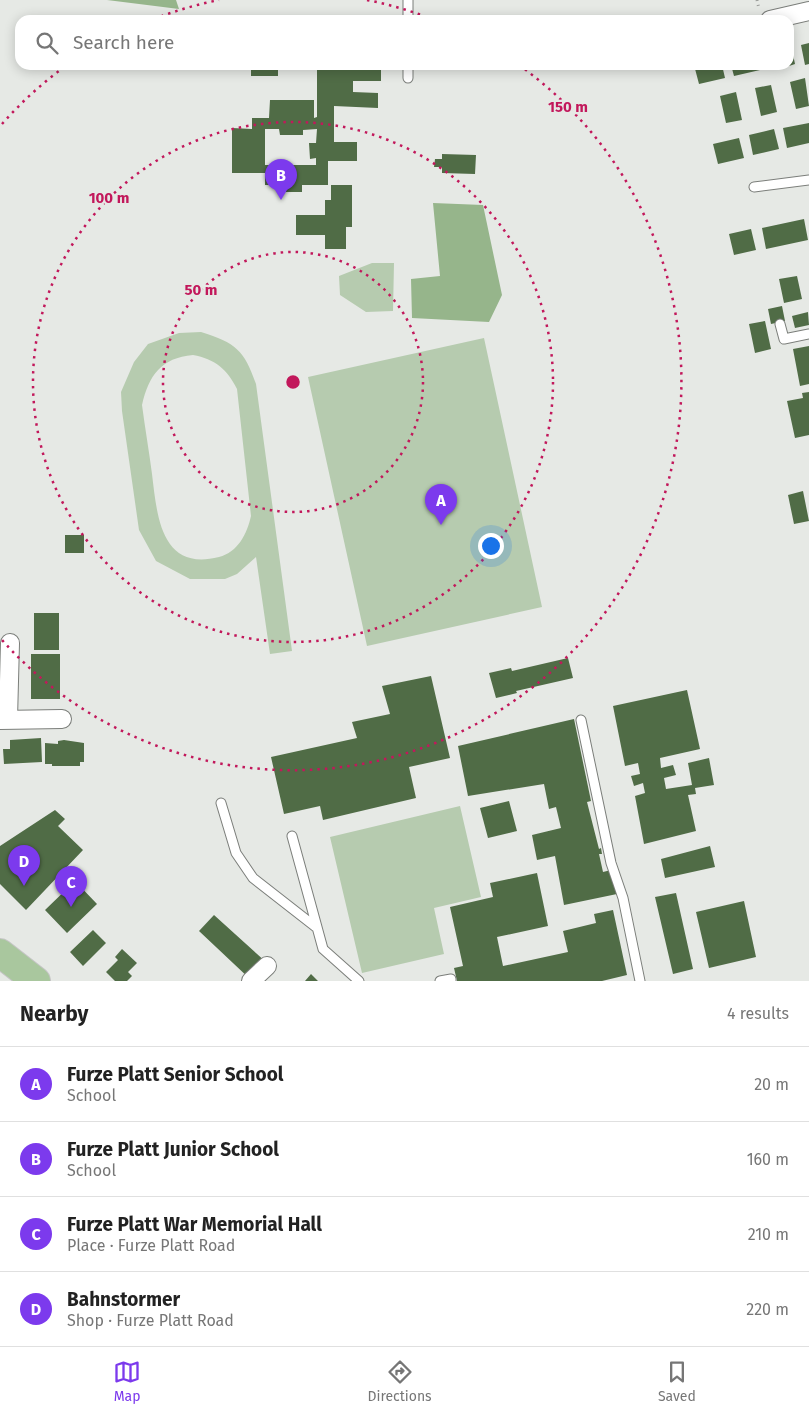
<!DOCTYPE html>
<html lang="en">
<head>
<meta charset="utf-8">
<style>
	:root { --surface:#fff; --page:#f6f6f6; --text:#222; --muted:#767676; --line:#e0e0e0; --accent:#7c3aed }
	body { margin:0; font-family:"Fira Sans",sans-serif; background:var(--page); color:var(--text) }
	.you { position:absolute; left:490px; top:545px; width:18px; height:18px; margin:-12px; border:4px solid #fff; border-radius:50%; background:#1a73e8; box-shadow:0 0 0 8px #1a73e833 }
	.badge { display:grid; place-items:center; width:32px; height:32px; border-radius:50%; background:var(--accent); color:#fff; font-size:16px; font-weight:700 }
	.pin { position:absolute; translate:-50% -41px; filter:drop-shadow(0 1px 2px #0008) }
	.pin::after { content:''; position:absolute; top:26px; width:18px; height:15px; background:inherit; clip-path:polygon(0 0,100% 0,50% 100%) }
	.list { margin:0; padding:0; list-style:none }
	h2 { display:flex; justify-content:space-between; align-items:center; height:65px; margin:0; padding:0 20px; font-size:21px }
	h2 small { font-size:16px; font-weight:400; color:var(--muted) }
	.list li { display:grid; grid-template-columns:32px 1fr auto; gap:15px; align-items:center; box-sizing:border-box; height:75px; padding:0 20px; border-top:1px solid var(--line) }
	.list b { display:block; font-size:19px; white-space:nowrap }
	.list p { margin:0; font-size:16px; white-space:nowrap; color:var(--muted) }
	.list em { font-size:16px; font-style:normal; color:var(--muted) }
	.icon { flex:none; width:28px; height:28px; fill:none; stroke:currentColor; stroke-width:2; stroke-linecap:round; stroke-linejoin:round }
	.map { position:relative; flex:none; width:809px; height:981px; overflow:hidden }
	.search { position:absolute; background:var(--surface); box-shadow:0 2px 12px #0003; left:15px; right:15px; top:15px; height:55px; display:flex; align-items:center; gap:12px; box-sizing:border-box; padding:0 18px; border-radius:15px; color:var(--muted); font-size:19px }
	.sheet { height:365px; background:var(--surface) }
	nav { display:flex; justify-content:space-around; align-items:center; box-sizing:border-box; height:70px; border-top:1px solid var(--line); background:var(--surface); font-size:14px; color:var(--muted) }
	nav a { display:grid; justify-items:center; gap:2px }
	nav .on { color:var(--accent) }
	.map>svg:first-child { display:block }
</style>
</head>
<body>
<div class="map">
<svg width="809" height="981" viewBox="0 0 809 981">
	<rect width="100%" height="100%" fill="#e6e9e5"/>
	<path fill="#b6cbaf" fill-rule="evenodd" d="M 372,263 L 394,263 L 393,311 L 366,312 L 340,295 L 339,276 Z
		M 201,332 C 236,343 244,350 256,384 L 292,651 L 270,654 L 256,557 L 237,574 L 225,579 L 190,579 L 156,561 L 139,530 L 122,411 L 121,392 L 134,362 L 148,344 L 179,333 ZM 193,355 C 215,359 227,369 237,389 L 251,516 C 247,534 238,552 219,557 C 160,572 157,514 152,474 C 149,451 145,428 142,405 C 149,375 161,358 193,355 Z
		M 484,338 L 542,607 L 367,646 L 308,377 Z
		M 460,806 L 481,897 L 434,908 L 444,954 L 362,973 L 330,837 Z"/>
	<path fill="#96b58b" d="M 107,0 L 176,0 L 179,9 Z
		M 433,203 L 483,205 L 502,295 L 489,322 L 412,318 L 411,279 L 440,276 Z"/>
	<path fill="#506c46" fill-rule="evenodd" d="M 809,43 L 809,64 L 805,65 L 801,45 Z
		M 789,45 L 791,45 L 795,64 L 789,66 Z
		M 251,65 L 278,65 L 278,76 L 251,76 Z
		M 317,65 L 381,65 L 381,81 L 353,81 L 353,92 L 378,93 L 378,108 L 334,106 L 334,142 L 357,142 L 357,161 L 328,161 L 328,185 L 302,185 L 302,192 L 286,192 L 286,185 L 265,185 L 265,173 L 232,173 L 232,128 L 252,129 L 252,118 L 269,118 L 270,100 L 314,100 L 314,118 L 317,117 ZM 265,129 L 279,129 L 280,135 L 303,135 L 303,130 L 317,129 L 316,143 L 309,143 L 310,159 L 316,158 L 316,165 L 265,165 Z
		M 694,65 L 722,65 L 725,78 L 699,84 Z
		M 731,65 L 758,65 L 760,70 L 734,76 Z
		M 768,65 L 788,65 L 788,66 L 770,70 Z
		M 805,78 L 809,106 L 796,109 L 790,82 Z
		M 771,85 L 777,112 L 761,116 L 755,88 Z
		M 736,92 L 742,120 L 726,123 L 720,96 Z
		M 809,123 L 809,143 L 787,148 L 783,128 Z
		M 774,129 L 779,149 L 753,155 L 749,135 Z
		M 739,138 L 744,158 L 718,164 L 713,144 Z
		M 442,154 L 476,155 L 475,174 L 442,173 L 442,167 L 434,167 L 435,159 L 442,159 Z
		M 331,185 L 352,185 L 352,227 L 346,227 L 346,249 L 325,249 L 325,235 L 296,235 L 296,215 L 325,215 L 325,200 L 331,200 Z
		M 804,219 L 808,240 L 766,249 L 762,228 Z
		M 751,229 L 756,250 L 734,255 L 729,234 Z
		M 797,276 L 802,299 L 784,303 L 779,279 Z
		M 782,306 L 785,321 L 771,324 L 768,309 Z
		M 808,312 L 809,325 L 795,328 L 792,316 Z
		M 765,321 L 771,349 L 755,353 L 749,324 Z
		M 809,346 L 809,384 L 800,386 L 793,349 Z
		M 809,392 L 809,435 L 795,438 L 787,401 L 803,398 L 802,393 Z
		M 803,491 L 809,521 L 794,524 L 788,495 Z
		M 65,535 L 84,535 L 84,553 L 65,553 Z
		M 34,613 L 59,613 L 59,650 L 34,650 Z
		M 31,654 L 60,654 L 60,699 L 31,699 Z
		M 568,658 L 573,678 L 516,691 L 517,693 L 496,698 L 489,673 L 511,668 L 512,671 Z
		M 431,676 L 450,758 L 409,767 L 416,798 L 323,820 L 320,806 L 284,814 L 271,757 L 357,738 L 352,722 L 390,714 L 382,686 Z
		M 687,690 L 700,749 L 660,758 L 661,768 L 673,765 L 676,775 L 664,778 L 666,789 L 692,785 L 688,763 L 709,758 L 714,785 L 695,788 L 696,794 L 688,795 L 696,831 L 644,844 L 635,796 L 645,793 L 643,783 L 634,786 L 631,776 L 640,774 L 638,763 L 625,766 L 613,706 Z
		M 574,719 L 591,801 L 587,802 L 599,849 L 601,848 L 602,854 L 599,854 L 603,872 L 611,870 L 617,894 L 564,905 L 555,856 L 537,860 L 532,835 L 561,828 L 556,807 L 549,809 L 544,784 L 468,796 L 458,746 Z
		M 41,738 L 42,762 L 4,764 L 3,749 L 10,749 L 10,740 Z
		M 64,740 L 84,743 L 84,762 L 80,762 L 80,766 L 52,766 L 52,764 L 45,764 L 45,743 L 58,744 L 58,741 Z
		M 509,801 L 517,831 L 488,838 L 480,808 Z
		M 55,810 L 65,819 L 58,826 L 83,850 L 26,910 L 0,884 L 0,846 Z
		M 710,846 L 715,867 L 665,878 L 661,859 Z
		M 537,873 L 548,926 L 497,937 L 503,966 L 568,952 L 563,931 L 596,923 L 594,914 L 613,910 L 627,975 L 602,981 L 457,981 L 454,968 L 463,966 L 450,907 L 493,897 L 490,883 Z
		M 75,881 L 97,904 L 67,933 L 45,910 Z
		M 676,893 L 693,969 L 673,974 L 655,897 Z
		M 744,901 L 756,957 L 709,968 L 696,912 Z
		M 214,915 L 267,963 L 251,980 L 199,931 Z
		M 93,930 L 106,943 L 83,966 L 70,952 Z
		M 122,949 L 137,963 L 128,972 L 132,976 L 127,981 L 115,981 L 106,972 L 118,960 L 115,957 Z
		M 311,974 L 318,981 L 305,981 Z"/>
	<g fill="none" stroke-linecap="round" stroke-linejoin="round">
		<g stroke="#7b7e7a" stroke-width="11">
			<path id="service" d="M 408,20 L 408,0
				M 408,78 L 408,65
				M 754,187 L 809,180
				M 780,324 L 784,339 L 809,334
				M 581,720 L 611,863 L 623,898 L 640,981
				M 221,803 L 236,853 L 253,878 L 317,928
				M 292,836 L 323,949 L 359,981
				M 440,981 L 451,979 L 451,981"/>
		</g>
		<g stroke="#7b7e7a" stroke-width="20">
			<path id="minor" d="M 770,20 L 809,11
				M 8,719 L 10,643
				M 0,720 L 62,719
				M 251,981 L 267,966"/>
		</g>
		<g stroke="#c5c5c5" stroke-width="30">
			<path id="primary" d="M 0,953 L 36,981"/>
		</g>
		<path stroke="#999b98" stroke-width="3" stroke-dasharray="1 4" stroke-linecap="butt" d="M 757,0 L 759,9"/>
		<use href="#service" stroke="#fff" stroke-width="9"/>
		<use href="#minor" stroke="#fff" stroke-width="18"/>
		<use href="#primary" stroke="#a9c79e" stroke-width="28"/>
	</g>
	<g fill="none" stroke="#c2185b" stroke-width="2.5" stroke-dasharray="2.5 5">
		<circle cx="293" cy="382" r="130"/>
		<circle cx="293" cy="382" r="260"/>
		<path d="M2 124A389 389 0 0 1 67 65M154 19A389 389 0 0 1 219 0M367 0A389 389 0 0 1 432 19M519 65A389 389 0 1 1 2 640"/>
	</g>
	<circle cx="293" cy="382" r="8" fill="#c2185b" stroke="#e6e9e5" stroke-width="2.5"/>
	<g font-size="15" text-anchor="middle" font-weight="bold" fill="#c2185b" stroke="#e6e9e5" stroke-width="4.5" stroke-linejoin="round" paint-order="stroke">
		<text x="568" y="112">150 m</text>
		<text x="109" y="203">100 m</text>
		<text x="201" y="295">50 m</text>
	</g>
</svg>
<div class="you"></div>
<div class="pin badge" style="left:441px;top:525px">A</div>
<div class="pin badge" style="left:281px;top:200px">B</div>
<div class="pin badge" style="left:71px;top:907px">C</div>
<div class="pin badge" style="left:24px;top:886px">D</div>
<div class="search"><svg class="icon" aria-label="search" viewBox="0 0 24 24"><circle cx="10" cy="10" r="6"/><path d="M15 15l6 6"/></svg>Search here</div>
</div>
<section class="sheet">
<h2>Nearby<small>4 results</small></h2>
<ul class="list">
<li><span class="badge">A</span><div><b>Furze Platt Senior School</b><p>School</p></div><em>20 m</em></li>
<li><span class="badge">B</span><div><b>Furze Platt Junior School</b><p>School</p></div><em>160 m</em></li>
<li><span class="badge">C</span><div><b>Furze Platt War Memorial Hall</b><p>Place · Furze Platt Road</p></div><em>210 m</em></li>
<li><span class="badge">D</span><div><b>Bahnstormer</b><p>Shop · Furze Platt Road</p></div><em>220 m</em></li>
</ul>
</section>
<nav>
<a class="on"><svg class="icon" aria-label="map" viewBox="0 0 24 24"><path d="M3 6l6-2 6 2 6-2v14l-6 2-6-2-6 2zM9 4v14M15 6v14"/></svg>Map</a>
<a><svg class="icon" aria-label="directions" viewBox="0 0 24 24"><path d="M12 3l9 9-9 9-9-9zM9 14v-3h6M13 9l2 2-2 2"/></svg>Directions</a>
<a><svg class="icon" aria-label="saved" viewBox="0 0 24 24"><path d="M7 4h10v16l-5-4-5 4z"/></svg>Saved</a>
</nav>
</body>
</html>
